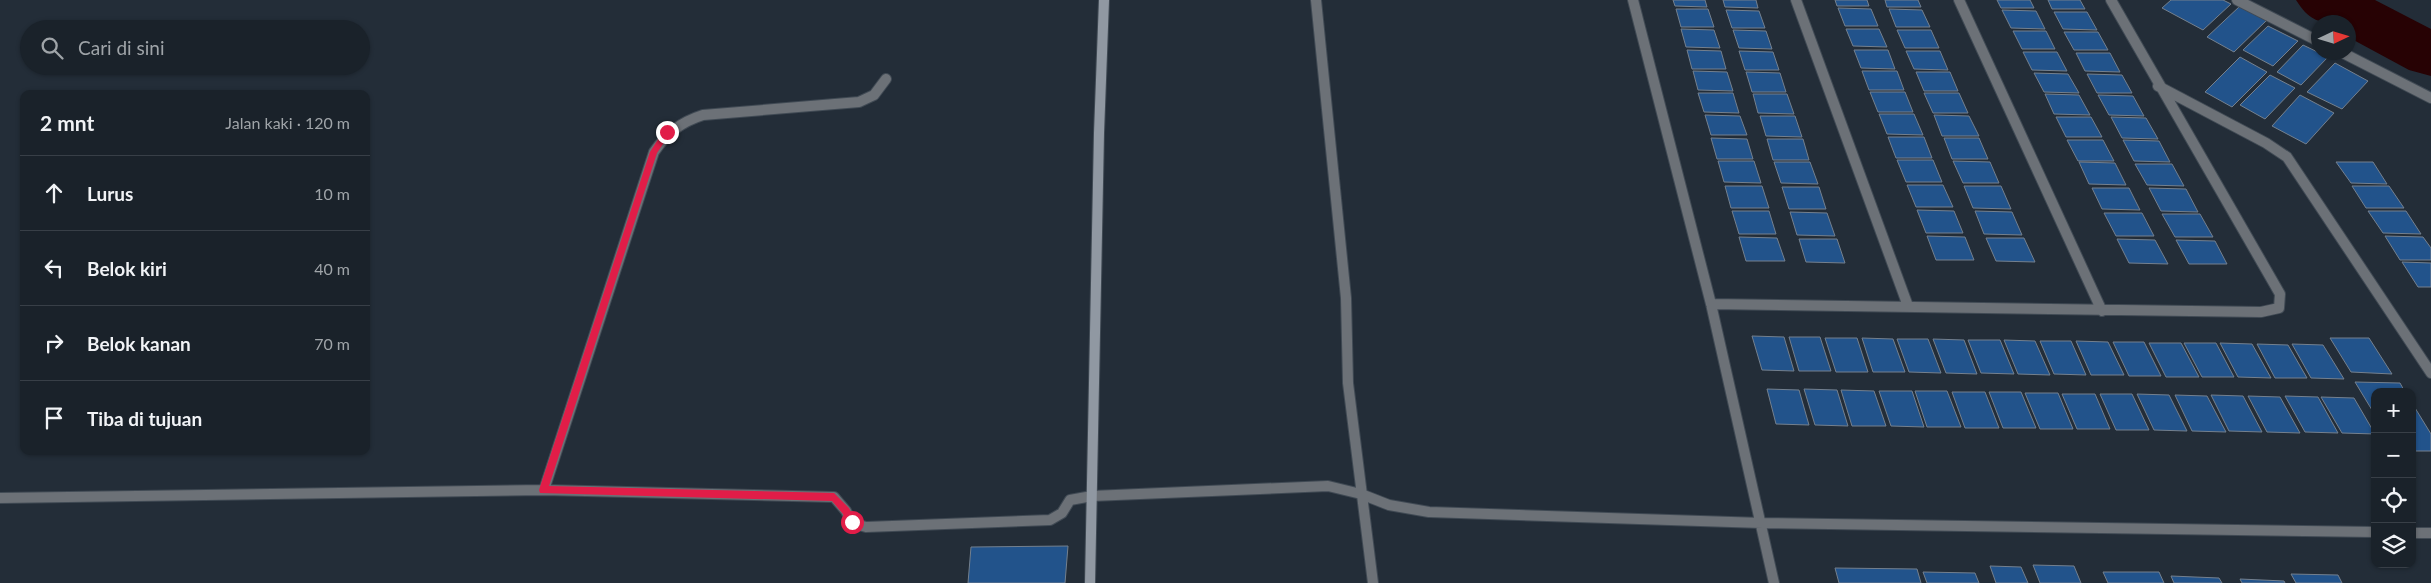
<!DOCTYPE html>
<html lang="id">
<head>
<meta charset="utf-8">
<style>
	:root { --surface:#1a222a; --page:#272f36; --text:#f1f3f6; --muted:#9fa4a8; --line:#383f47 }
	body { margin:0; font-family:Lato,sans-serif; background:var(--page); color:var(--text) }
	.controls { position:absolute; right:15px; bottom:15px; display:grid; overflow:hidden; border-radius:10px; box-shadow:0 1px 4px #0004 }
	.controls button { width:45px; height:45px; display:grid; place-items:center; padding:0; border:0; border-bottom:1px solid var(--line); background:var(--surface); color:var(--text); font:25px sans-serif }
	.compass { position:absolute; left:2311px; top:15px; width:45px; height:45px; border-radius:50%; background:var(--surface); box-shadow:0 1px 4px #0004; rotate:86deg }
	.stop { position:absolute; width:15px; height:15px; margin:-11px; border:4px solid #e11d48; border-radius:50%; background:#fff }
	.stop.end { background:#e11d48; border-color:#fff; box-shadow:0 1px 5px #0008 }
	.list { margin:0; padding:0; list-style:none }
	h2 { display:flex; justify-content:space-between; align-items:center; height:65px; margin:0; padding:0 20px; font-size:21px }
	h2 small { font-size:16px; font-weight:400; color:var(--muted) }
	.list li { display:grid; grid-template-columns:32px 1fr auto; gap:15px; align-items:center; box-sizing:border-box; height:75px; padding:0 20px; border-top:1px solid var(--line) }
	.list b { display:block; font-size:19px; white-space:nowrap }
	.list em { font-size:16px; font-style:normal; color:var(--muted) }
	.icon { flex:none; width:28px; height:28px; fill:none; stroke:currentColor; stroke-width:2; stroke-linecap:round; stroke-linejoin:round }
	.map { position:relative; flex:none; width:2431px; height:583px; overflow:hidden }
	.search { position:absolute; background:var(--surface); box-shadow:0 1px 4px #0004; left:20px; top:20px; width:350px; height:55px; display:flex; align-items:center; gap:12px; box-sizing:border-box; padding:0 18px; border-radius:28px; color:var(--muted); font-size:19px }
	.panel { position:absolute; background:var(--surface); box-shadow:0 1px 4px #0004; left:20px; top:90px; width:350px; height:365px; border-radius:10px }
	.map>svg:first-child { display:block }
</style>
</head>
<body>
<div class="map">
<svg width="2431" height="583" viewBox="0 0 2431 583">
	<rect width="100%" height="100%" fill="#232d38"/>
	<g fill="none" stroke-linecap="round" stroke-linejoin="round">
		<path fill="#270204" fill-rule="evenodd" d="M 2296,0 L 2375,0 L 2431,29 L 2431,76 L 2409,70 L 2348,37 L 2348,22 C 2321,22 2312,25 2296,0 Z"/>
	</g>
	<path fill="#22538b" stroke="#74808e" d="M 1673,0 L 1705,0 L 1707,7 L 1675,6 Z
		M 1723,0 L 1756,0 L 1758,8 L 1725,7 Z
		M 1835,0 L 1867,0 L 1869,6 L 1837,6 Z
		M 1885,0 L 1918,0 L 1921,7 L 1887,7 Z
		M 1997,0 L 2030,0 L 2034,8 L 2001,8 Z
		M 2048,0 L 2080,0 L 2085,9 L 2052,9 Z
		M 2171,0 L 2223,0 L 2231,4 L 2203,30 L 2162,8 Z
		M 2240,6 L 2267,20 L 2234,52 L 2207,37 Z
		M 1838,8 L 1871,9 L 1878,26 L 1845,26 Z
		M 1676,9 L 1708,9 L 1714,27 L 1681,27 Z
		M 1889,9 L 1922,10 L 1930,27 L 1896,27 Z
		M 1726,10 L 1759,11 L 1765,28 L 1732,28 Z
		M 2002,10 L 2036,11 L 2045,29 L 2011,28 Z
		M 2054,12 L 2087,12 L 2097,30 L 2063,29 Z
		M 2268,26 L 2298,41 L 2273,66 L 2243,50 Z
		M 1681,29 L 1714,30 L 1720,48 L 1686,47 Z
		M 1846,29 L 1879,29 L 1887,47 L 1853,46 Z
		M 1733,30 L 1766,31 L 1772,49 L 1739,48 Z
		M 1897,30 L 1931,30 L 1939,48 L 1905,48 Z
		M 2013,31 L 2046,31 L 2055,49 L 2022,49 Z
		M 2064,32 L 2098,32 L 2108,50 L 2074,50 Z
		M 2303,45 L 2328,57 L 2301,85 L 2277,72 Z
		M 1687,50 L 1721,51 L 1726,69 L 1692,69 Z
		M 1854,50 L 1888,50 L 1895,69 L 1861,68 Z
		M 1739,51 L 1773,52 L 1779,70 L 1745,70 Z
		M 1906,51 L 1940,51 L 1948,70 L 1914,69 Z
		M 2023,52 L 2057,52 L 2067,71 L 2032,70 Z
		M 2076,53 L 2110,53 L 2120,72 L 2085,71 Z
		M 2240,57 L 2267,72 L 2232,107 L 2205,92 Z
		M 2335,63 L 2368,81 L 2342,109 L 2307,92 Z
		M 1693,71 L 1727,72 L 1733,91 L 1698,90 Z
		M 1862,71 L 1897,71 L 1904,90 L 1869,90 Z
		M 1746,72 L 1780,73 L 1786,92 L 1752,92 Z
		M 1916,72 L 1950,72 L 1958,91 L 1924,91 Z
		M 2034,73 L 2068,74 L 2079,93 L 2044,92 Z
		M 2087,74 L 2122,75 L 2132,93 L 2097,93 Z
		M 2270,75 L 2295,88 L 2265,119 L 2240,105 Z
		M 1870,92 L 1905,92 L 1913,112 L 1878,112 Z
		M 1698,93 L 1733,93 L 1739,113 L 1704,112 Z
		M 1924,93 L 1959,93 L 1968,113 L 1933,113 Z
		M 1753,94 L 1787,94 L 1794,114 L 1758,113 Z
		M 2045,94 L 2079,95 L 2090,115 L 2054,114 Z
		M 2098,95 L 2133,96 L 2144,116 L 2109,115 Z
		M 2300,95 L 2334,113 L 2306,144 L 2272,126 Z
		M 1879,114 L 1914,114 L 1923,135 L 1887,134 Z
		M 1705,115 L 1740,116 L 1747,135 L 1711,135 Z
		M 1934,115 L 1969,116 L 1979,136 L 1942,136 Z
		M 1760,116 L 1795,116 L 1802,137 L 1766,136 Z
		M 2056,117 L 2091,117 L 2102,137 L 2066,137 Z
		M 2111,117 L 2146,118 L 2158,139 L 2122,138 Z
		M 1888,137 L 1924,137 L 1932,158 L 1896,158 Z
		M 1711,138 L 1747,139 L 1753,159 L 1717,159 Z
		M 1944,138 L 1979,138 L 1988,159 L 1952,159 Z
		M 1767,139 L 1803,139 L 1809,160 L 1773,160 Z
		M 2067,140 L 2103,140 L 2114,161 L 2078,161 Z
		M 2123,140 L 2159,141 L 2170,162 L 2134,161 Z
		M 1897,160 L 1933,160 L 1942,182 L 1906,182 Z
		M 1718,161 L 1754,161 L 1761,183 L 1724,182 Z
		M 1953,161 L 1990,162 L 1999,183 L 1963,183 Z
		M 1774,162 L 1810,162 L 1818,184 L 1781,183 Z
		M 2079,162 L 2115,163 L 2126,185 L 2089,184 Z
		M 2336,162 L 2373,162 L 2387,184 L 2351,183 Z
		M 2135,164 L 2172,164 L 2184,186 L 2147,185 Z
		M 1907,185 L 1943,185 L 1953,207 L 1916,207 Z
		M 1725,186 L 1762,186 L 1769,208 L 1731,208 Z
		M 1964,186 L 2001,186 L 2011,209 L 1973,208 Z
		M 2352,186 L 2389,186 L 2404,208 L 2366,208 Z
		M 1782,187 L 1819,187 L 1826,209 L 1789,209 Z
		M 2092,188 L 2129,188 L 2140,210 L 2102,209 Z
		M 2149,188 L 2186,189 L 2198,212 L 2161,211 Z
		M 1917,210 L 1954,211 L 1963,233 L 1926,233 Z
		M 1732,211 L 1769,211 L 1776,234 L 1739,234 Z
		M 1975,211 L 2012,212 L 2022,235 L 1984,234 Z
		M 2368,211 L 2406,211 L 2421,234 L 2383,233 Z
		M 1790,212 L 1827,213 L 1835,236 L 1797,235 Z
		M 2104,213 L 2142,213 L 2154,236 L 2116,236 Z
		M 2162,214 L 2200,214 L 2213,237 L 2175,237 Z
		M 1927,236 L 1965,237 L 1974,260 L 1936,260 Z
		M 2385,236 L 2423,237 L 2431,248 L 2431,260 L 2400,260 Z
		M 1739,237 L 1777,238 L 1785,261 L 1746,261 Z
		M 1986,238 L 2024,238 L 2035,262 L 1996,261 Z
		M 1799,239 L 1837,239 L 1845,263 L 1806,262 Z
		M 2117,239 L 2155,240 L 2168,264 L 2129,263 Z
		M 2176,240 L 2215,241 L 2227,264 L 2189,264 Z
		M 2402,262 L 2431,263 L 2431,287 L 2418,287 Z
		M 1752,336 L 1784,337 L 1794,371 L 1762,370 Z
		M 1789,337 L 1820,337 L 1831,371 L 1799,371 Z
		M 1825,338 L 1857,338 L 1868,372 L 1836,372 Z
		M 1862,338 L 1893,339 L 1905,372 L 1873,372 Z
		M 2330,338 L 2369,338 L 2392,374 L 2351,372 Z
		M 1897,339 L 1928,339 L 1941,373 L 1909,372 Z
		M 1933,339 L 1964,340 L 1977,374 L 1946,373 Z
		M 1968,340 L 2000,340 L 2014,374 L 1981,373 Z
		M 2004,340 L 2035,341 L 2050,375 L 2018,374 Z
		M 2040,341 L 2071,341 L 2086,375 L 2054,374 Z
		M 2076,341 L 2108,342 L 2124,375 L 2091,375 Z
		M 2113,342 L 2144,342 L 2161,376 L 2129,376 Z
		M 2149,343 L 2181,343 L 2199,377 L 2166,377 Z
		M 2184,343 L 2216,343 L 2234,377 L 2202,377 Z
		M 2220,343 L 2252,344 L 2271,378 L 2238,377 Z
		M 2257,344 L 2288,345 L 2307,378 L 2275,378 Z
		M 2292,344 L 2323,345 L 2344,379 L 2311,378 Z
		M 2355,382 L 2400,383 L 2405,392 L 2375,392 L 2375,415 Z
		M 1767,389 L 1799,390 L 1809,425 L 1776,424 Z
		M 1804,389 L 1837,390 L 1848,426 L 1815,425 Z
		M 1841,390 L 1874,391 L 1886,426 L 1852,426 Z
		M 1879,391 L 1912,391 L 1924,427 L 1891,426 Z
		M 1915,391 L 1947,391 L 1961,427 L 1927,427 Z
		M 1952,392 L 1985,392 L 1999,428 L 1965,428 Z
		M 1989,392 L 2021,392 L 2036,428 L 2003,428 Z
		M 2025,393 L 2058,393 L 2073,429 L 2040,429 Z
		M 2062,394 L 2095,394 L 2110,429 L 2077,429 Z
		M 2100,394 L 2132,394 L 2149,430 L 2116,430 Z
		M 2137,394 L 2169,395 L 2187,431 L 2154,430 Z
		M 2175,395 L 2207,396 L 2226,432 L 2192,431 Z
		M 2211,395 L 2243,396 L 2262,432 L 2229,431 Z
		M 2248,396 L 2280,397 L 2300,433 L 2267,432 Z
		M 2285,396 L 2318,397 L 2338,433 L 2305,432 Z
		M 2321,397 L 2354,398 L 2375,434 L 2342,433 Z
		M 2412,403 L 2431,434 L 2431,451 L 2412,451 Z
		M 1068,546 L 1065,583 L 968,583 L 971,547 Z
		M 2033,565 L 2074,566 L 2081,583 L 2040,583 Z
		M 1990,566 L 2021,567 L 2028,583 L 1996,583 Z
		M 1835,568 L 1917,569 L 1921,583 L 1839,583 Z
		M 1923,572 L 1975,573 L 1979,583 L 1927,583 Z
		M 2103,572 L 2159,572 L 2164,583 L 2108,583 Z
		M 2291,574 L 2338,575 L 2342,583 L 2296,583 Z
		M 2171,576 L 2219,578 L 2222,583 L 2174,583 Z
		M 2240,579 L 2284,581 L 2285,583 L 2242,583 Z"/>
	<g fill="none" stroke-linecap="round" stroke-linejoin="round">
		<g stroke="#404a54" stroke-width="12">
			<path id="street" d="M 1316,0 L 1346,298 L 1348,383 L 1373,583
				M 1633,0 L 1711,304 L 1774,583
				M 1796,0 L 1908,306
				M 1959,0 L 2102,311
				M 2237,0 L 2318,41
				M 2341,52 L 2431,98
				M 2158,86 L 2266,143 L 2287,157 L 2431,373
				M 1711,304 L 2261,312 L 2279,308 L 2280,294 L 2111,0
				M 544,490 L 654,152 C 667,133 681,122 703,115 L 859,102 L 874,95 L 886,79
				M 0,498 L 544,490 L 834,497 L 846,511 L 852,523 L 866,527 L 1050,520 L 1062,513 L 1070,500 L 1092,496 L 1328,486 L 1361,494 L 1389,505 L 1429,512 L 1762,523 L 2375,532
				M 2412,533 L 2431,533"/>
		</g>
		<g stroke="#404a54" stroke-width="12">
			<path id="secondary" d="M 1090,583 L 1099,133 L 1104,0"/>
		</g>
		<use href="#street" stroke="#6c7177" stroke-width="10"/>
		<use href="#secondary" stroke="#9098a2" stroke-width="10"/>
	</g>
	<path fill="#e11d48" d="M 664,130 L 671,132 L 657,153 L 549,486 L 834,493 L 849,508 L 856,522 L 855,525 L 848,525 L 843,514 L 832,501 L 540,493 L 539,490 L 650,152 Z"/>
</svg>
<div class="controls">
<button>+</button>
<button>−</button>
<button><svg class="icon" aria-label="locate" viewBox="0 0 24 24"><circle cx="12" cy="12" r="6"/><path d="M12 2v4M12 18v4M2 12h4M18 12h4"/></svg></button>
<button><svg class="icon" aria-label="layers" viewBox="0 0 24 24"><path d="M12 4l9 5-9 5-9-5zM3 14l9 5 9-5"/></svg></button>
</div>
<svg class="compass" viewBox="-18 -18 36 36"><path d="M0-13l5 13h-10z" fill="#e53935"/><path d="M0 13l5-13h-10z" fill="#9fa4a8"/></svg>
<div class="stop" style="left:852px;top:522px"></div>
<div class="stop end" style="left:667px;top:132px"></div>
<div class="search"><svg class="icon" aria-label="search" viewBox="0 0 24 24"><circle cx="10" cy="10" r="6"/><path d="M15 15l6 6"/></svg>Cari di sini</div>
<section class="panel">
<h2>2 mnt<small>Jalan kaki · 120 m</small></h2>
<ul class="list">
<li><svg class="icon" aria-label="ahead" viewBox="0 0 24 24"><path d="M12 20V5M6 11l6-6 6 6"/></svg><div><b>Lurus</b></div><em>10 m</em></li>
<li><svg class="icon" aria-label="left" viewBox="0 0 24 24"><path d="M17 20v-9H6M10 6l-5 5 5 5"/></svg><div><b>Belok kiri</b></div><em>40 m</em></li>
<li><svg class="icon" aria-label="right" viewBox="0 0 24 24"><path d="M7 20v-9h11M14 6l5 5-5 5"/></svg><div><b>Belok kanan</b></div><em>70 m</em></li>
<li><svg class="icon" aria-label="arrive" viewBox="0 0 24 24"><path d="M6 21V4h12l-3 4 3 4H6"/></svg><div><b>Tiba di tujuan</b></div></li>
</ul>
</section>
</div>
</body>
</html>
